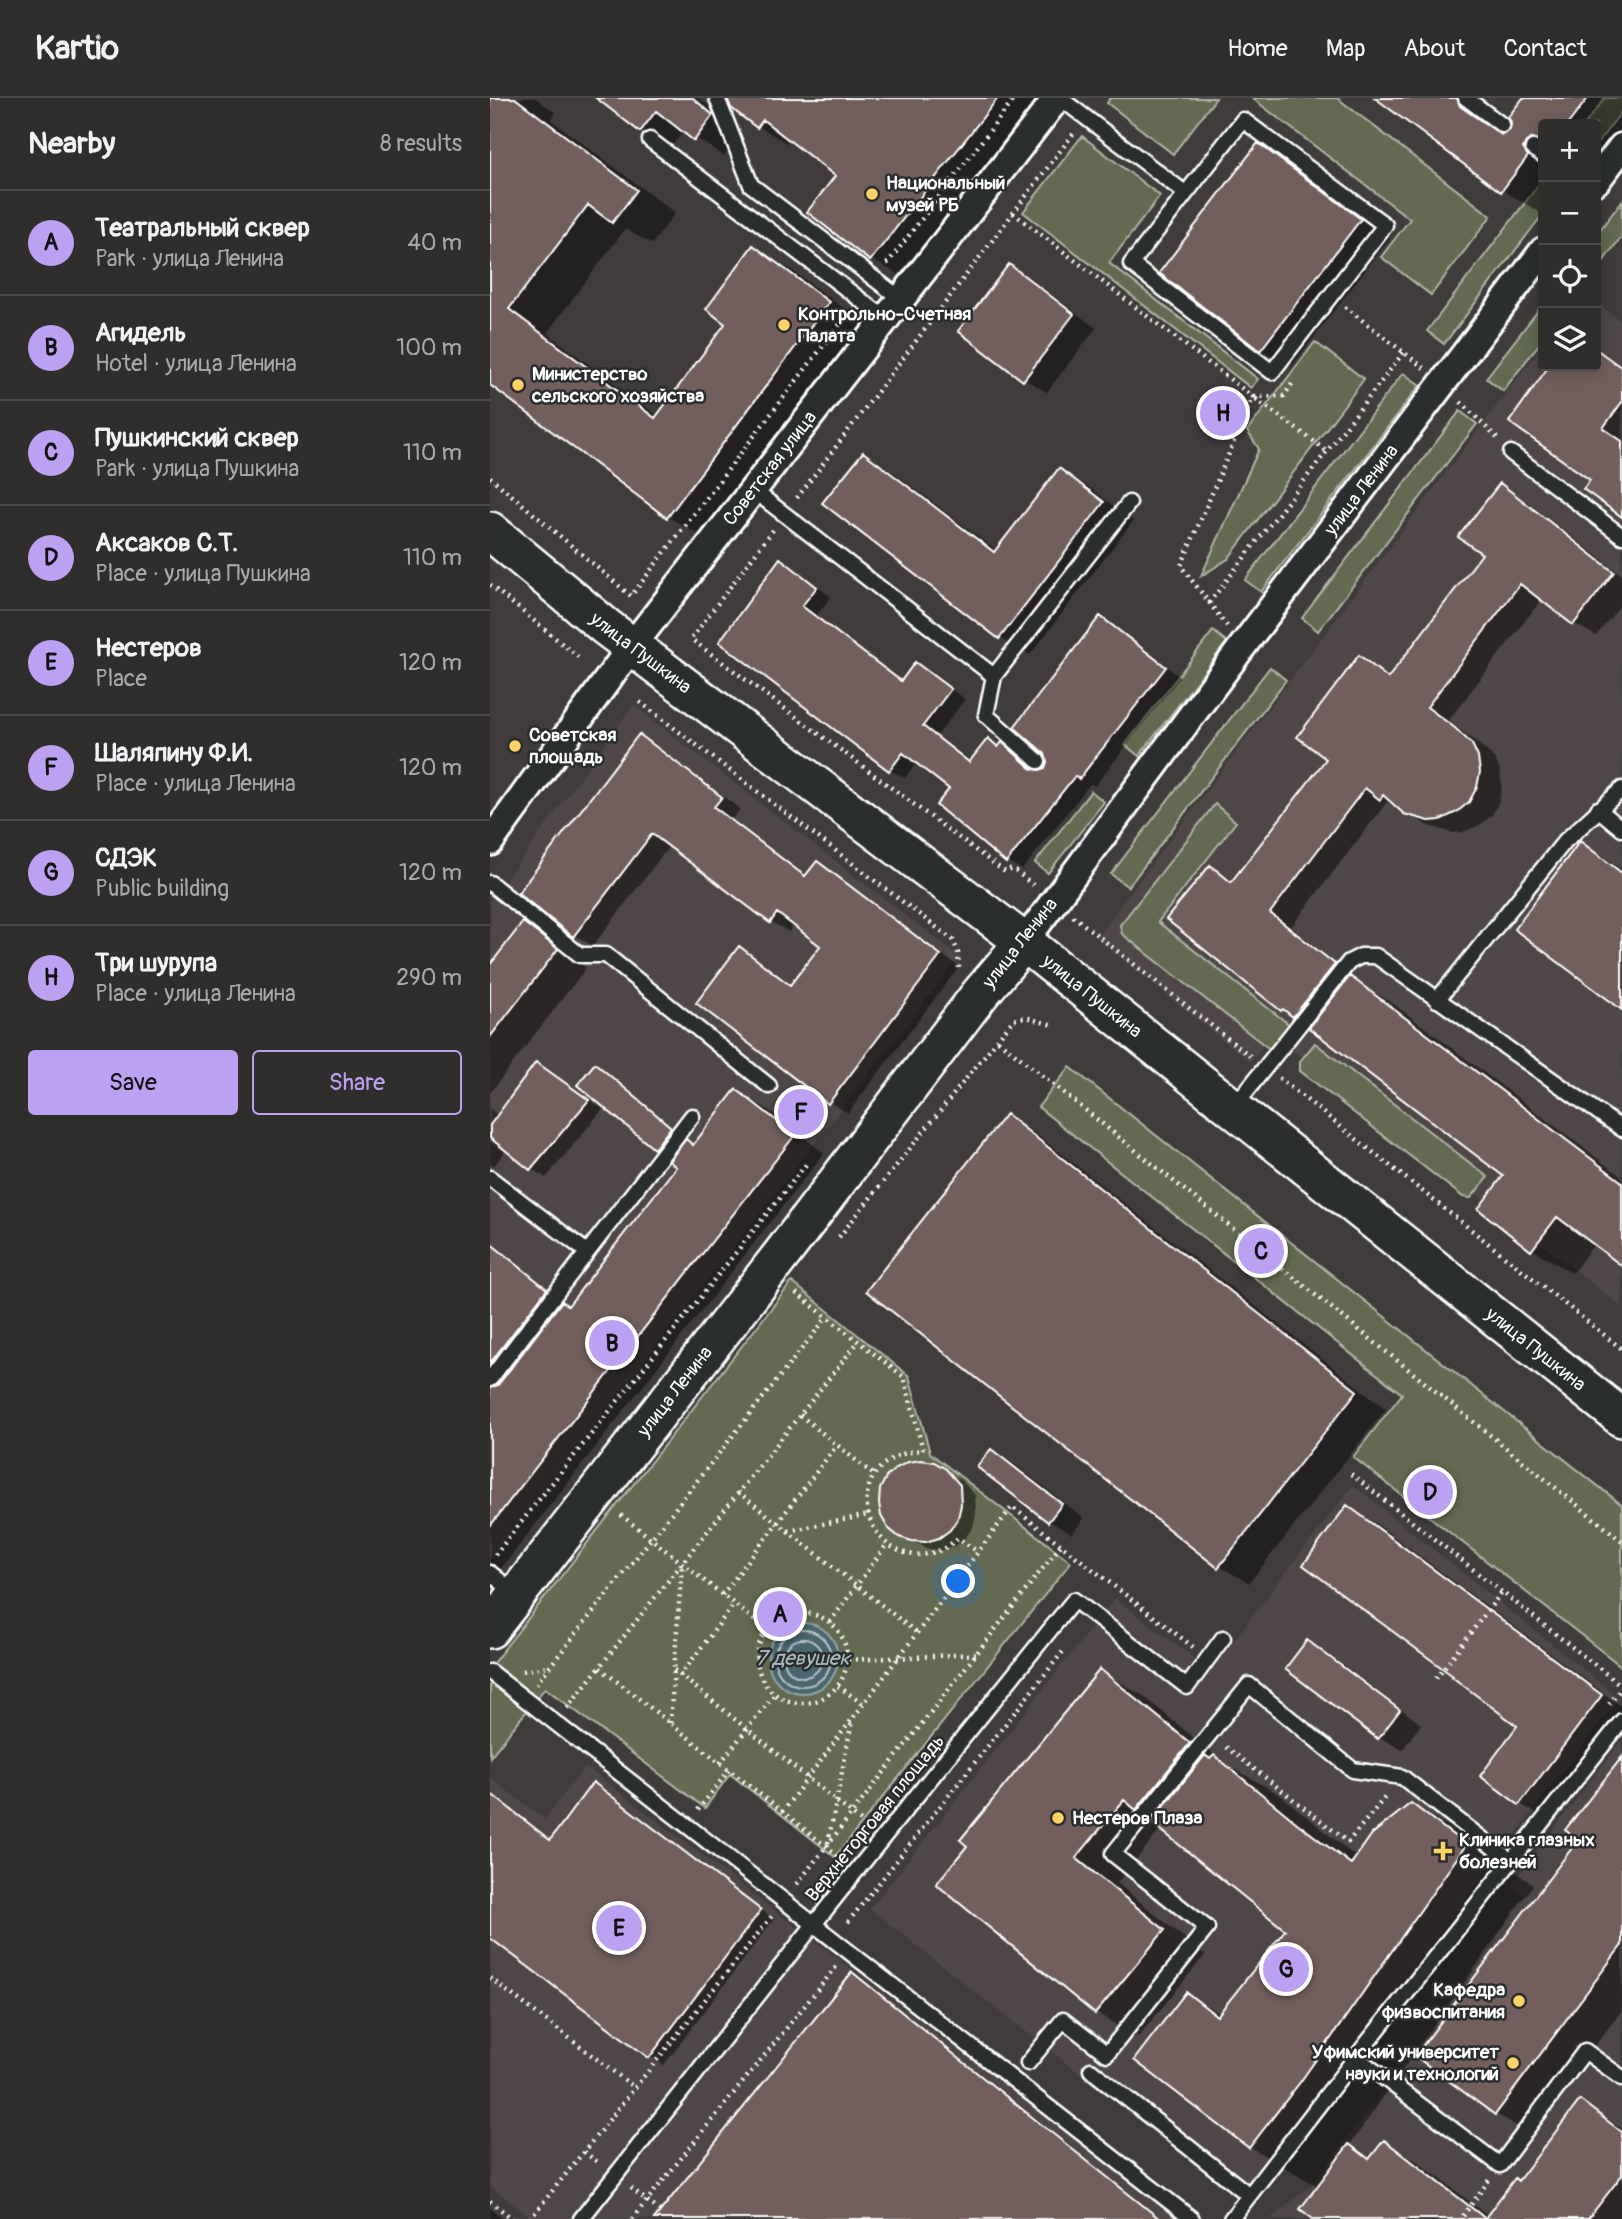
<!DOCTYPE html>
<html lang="en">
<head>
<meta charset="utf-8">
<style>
	:root { --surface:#302d2d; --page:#383535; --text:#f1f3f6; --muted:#a8a8aa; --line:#4b4949; --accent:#bca0f2 }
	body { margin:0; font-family:Pangolin,sans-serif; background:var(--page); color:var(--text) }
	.controls { position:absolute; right:21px; top:21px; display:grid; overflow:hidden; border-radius:7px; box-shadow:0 4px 18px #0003 }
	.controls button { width:63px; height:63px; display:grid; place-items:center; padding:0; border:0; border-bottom:2px solid var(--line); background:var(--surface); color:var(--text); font:35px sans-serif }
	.you { position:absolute; left:469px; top:1484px; width:24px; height:24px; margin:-18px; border:5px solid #fff; border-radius:50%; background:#1a73e8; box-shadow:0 0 0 10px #1a73e833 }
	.badge { display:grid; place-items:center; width:46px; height:46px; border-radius:50%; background:var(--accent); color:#111; font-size:23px; font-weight:700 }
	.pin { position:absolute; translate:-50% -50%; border:4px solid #fff; box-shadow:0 2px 7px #0006 }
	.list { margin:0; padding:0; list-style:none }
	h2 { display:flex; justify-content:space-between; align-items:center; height:91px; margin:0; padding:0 28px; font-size:30px }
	h2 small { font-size:23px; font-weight:400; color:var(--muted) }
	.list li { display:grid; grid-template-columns:46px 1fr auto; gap:21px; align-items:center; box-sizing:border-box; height:105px; padding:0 28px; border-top:2px solid var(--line) }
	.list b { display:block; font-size:26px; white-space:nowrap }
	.list p { margin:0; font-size:23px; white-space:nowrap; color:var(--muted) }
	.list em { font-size:23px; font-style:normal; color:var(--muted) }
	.actions { display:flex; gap:14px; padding:21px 28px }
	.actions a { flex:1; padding:16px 0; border:2px solid var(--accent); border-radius:7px; text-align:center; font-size:24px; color:var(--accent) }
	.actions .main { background:var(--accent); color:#111 }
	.icon { flex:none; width:38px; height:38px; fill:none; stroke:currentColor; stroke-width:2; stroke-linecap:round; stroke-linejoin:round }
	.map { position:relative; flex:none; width:1132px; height:2121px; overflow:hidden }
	header { display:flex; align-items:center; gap:42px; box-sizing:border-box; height:98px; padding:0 35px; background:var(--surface); border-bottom:2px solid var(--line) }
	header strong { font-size:33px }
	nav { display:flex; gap:38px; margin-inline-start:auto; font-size:24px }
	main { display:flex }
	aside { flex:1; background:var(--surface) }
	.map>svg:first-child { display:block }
</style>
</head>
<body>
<header>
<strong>Kartio</strong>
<nav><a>Home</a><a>Map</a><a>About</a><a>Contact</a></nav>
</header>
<main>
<aside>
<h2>Nearby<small>8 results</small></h2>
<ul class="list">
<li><span class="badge">A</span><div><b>Театральный сквер</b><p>Park · улица Ленина</p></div><em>40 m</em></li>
<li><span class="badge">B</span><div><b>Агидель</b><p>Hotel · улица Ленина</p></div><em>100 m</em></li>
<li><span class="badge">C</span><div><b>Пушкинский сквер</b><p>Park · улица Пушкина</p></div><em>110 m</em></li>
<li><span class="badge">D</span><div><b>Аксаков С.Т.</b><p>Place · улица Пушкина</p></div><em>110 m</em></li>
<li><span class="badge">E</span><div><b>Нестеров</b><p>Place</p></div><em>120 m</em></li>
<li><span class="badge">F</span><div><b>Шаляпину Ф.И.</b><p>Place · улица Ленина</p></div><em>120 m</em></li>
<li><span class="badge">G</span><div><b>СДЭК</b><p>Public building</p></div><em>120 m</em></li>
<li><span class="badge">H</span><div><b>Три шурупа</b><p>Place · улица Ленина</p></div><em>290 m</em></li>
</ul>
<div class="actions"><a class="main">Save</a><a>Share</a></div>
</aside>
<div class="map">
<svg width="1132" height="2121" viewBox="0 0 1132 2121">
	<rect width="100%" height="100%" fill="#403c3c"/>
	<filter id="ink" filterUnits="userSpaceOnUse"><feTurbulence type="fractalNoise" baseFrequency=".0143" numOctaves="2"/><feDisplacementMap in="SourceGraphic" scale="14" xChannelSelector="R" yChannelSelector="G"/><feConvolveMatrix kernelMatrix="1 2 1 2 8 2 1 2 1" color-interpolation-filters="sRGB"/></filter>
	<g filter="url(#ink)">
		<path fill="#4f4646" d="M 1106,204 L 1132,224 L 1132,1209 L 782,936 L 760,964 L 606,840 L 1053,246 L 1053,268 L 1106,268 Z
			M 143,607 L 470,859 L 0,1461 L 0,804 Z
			M 863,1387 L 1129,1600 L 748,2101 L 380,1811 L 625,1500 L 720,1573 Z
			M 1132,1642 L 1132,2121 L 780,2121 L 820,2088 L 1008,1842 L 1005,1839 L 1033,1798 L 1021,1787 Z
			M 95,1668 L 689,2121 L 43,2121 L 0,2088 L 0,1680 L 55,1721 Z"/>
		<path fill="#646b51" stroke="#b2b5a8" stroke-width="2" d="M 620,0 L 726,0 L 683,56 L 617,5 Z
			M 762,0 L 847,0 L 1001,118 L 941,197 L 891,159 L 920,121 Z
			M 1115,0 L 1132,0 L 1132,13 L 1106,47 L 1106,26 L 1095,26 Z
			M 592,38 L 670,98 L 619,165 L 768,281 L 761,290 L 533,114 Z
			M 1053,81 L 1053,116 L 954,246 L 937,233 Z
			M 1132,103 L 1132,138 L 1106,173 L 1106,137 Z
			M 1053,206 L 1053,241 L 1013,293 L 996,280 Z
			M 825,244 L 874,281 L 738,461 L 711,478 L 769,351 L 757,333 Z
			M 913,275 L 930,287 L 771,494 L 755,482 Z
			M 970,313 L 987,326 L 828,533 L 812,520 Z
			M 723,533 L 737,544 L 649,658 L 635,647 Z
			M 780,569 L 796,582 L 638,789 L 621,776 Z
			M 601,693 L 614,704 L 558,775 L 545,765 Z
			M 725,706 L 746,724 L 668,824 L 801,928 L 785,948 L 778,950 L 632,836 L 630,827 Z
			M 825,945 L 998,1079 L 981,1100 L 973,1099 L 810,973 L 810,963 Z
			M 580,969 L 1132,1407 L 1132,1569 L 863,1359 L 912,1296 L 548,1009 Z
			M 302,1184 L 419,1278 L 440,1355 L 581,1464 L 345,1759 L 240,1676 L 215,1710 L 55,1590 L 0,1659 L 0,1569 Z"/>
		<path fill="#49666c" stroke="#92a3a7" stroke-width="2" d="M278 1560a35 35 0 1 1 70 0a35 35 0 1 1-70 0Z"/>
		<path fill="#0007" d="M 0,0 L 46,0 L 66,15 L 61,22 L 185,115 L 162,146 L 135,131 L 57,235 L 168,318 L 238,225 L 263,150 L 302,172 L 377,228 L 217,441 L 178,419 L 0,285 Z
			M 109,0 L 209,0 L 252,35 L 234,58 L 194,33 L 180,50 L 151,33 Z
			M 403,0 L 551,0 L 411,178 L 381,161 L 320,113 L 348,78 L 300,41 L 297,45 L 268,28 L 243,9 Z
			M 888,0 L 977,0 L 1016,37 L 1021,35 L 1035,0 L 1132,0 L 1132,34 L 1106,68 L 1106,26 L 1053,26 L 1053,116 L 1012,92 Z
			M 769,47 L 798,64 L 900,140 L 801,269 L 771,252 L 671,175 Z
			M 520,169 L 542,182 L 606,230 L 557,294 L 534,281 Z
			M 1106,250 L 1132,268 L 1132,417 L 1102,381 L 1022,323 L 1061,268 L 1106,268 Z
			M 374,357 L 403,374 L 507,453 L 569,372 L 599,389 L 643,423 L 540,557 L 510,540 L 335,404 Z
			M 1010,388 L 1033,401 L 1132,477 L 1132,505 L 1106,538 L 1083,525 L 1052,501 L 958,623 L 988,645 L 1005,661 L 1010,673 L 1012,688 L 1009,703 L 1002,717 L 990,727 L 973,734 L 963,735 L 939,728 L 897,704 L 801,829 L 866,881 L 864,883 L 901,904 L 1132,1079 L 1132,1166 L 1105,1145 L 1082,1175 L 1042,1151 L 1015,1078 L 823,928 L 792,911 L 720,769 L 744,783 L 838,660 L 869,560 L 900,579 L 994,456 Z
			M 290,462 L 305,471 L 341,499 L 326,518 L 413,584 L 426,567 L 475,601 L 447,638 L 481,664 L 498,642 L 510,649 L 512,646 L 527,655 L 549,674 L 556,671 L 610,520 L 625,529 L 690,579 L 605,688 L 600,686 L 532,772 L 517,763 L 461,690 L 427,664 L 415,680 L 400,672 L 231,543 Z
			M 150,638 L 168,649 L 250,711 L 242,721 L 317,778 L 328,765 L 346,776 L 469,869 L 358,1015 L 339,1004 L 250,851 L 268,861 L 302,887 L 332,847 L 305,826 L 299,834 L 281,824 L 180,747 L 103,848 L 84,837 L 31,795 Z
			M 1091,745 L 1132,771 L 1132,910 Z
			M 34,826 L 63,843 L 96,870 L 0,995 L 0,870 Z
			M 47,966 L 113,1011 L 56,1080 L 41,1071 L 17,1051 L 4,1068 L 0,1065 L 0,1011 L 9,1018 Z
			M 105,968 L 120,976 L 195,1039 L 180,1058 L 165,1050 L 89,987 Z
			M 246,994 L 277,1011 L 334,1055 L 0,1485 L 0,1312 Z
			M 516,1019 L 546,1036 L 896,1311 L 759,1485 L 729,1468 Z
			M 0,1146 L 71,1201 L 13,1276 L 0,1268 Z
			M 502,1353 L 524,1366 L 594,1420 L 582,1436 L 559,1423 L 489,1369 Z
			M 444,1366 L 471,1382 L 485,1397 L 486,1416 L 483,1429 L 475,1440 L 465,1448 L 452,1452 L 439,1451 L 410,1437 Z
			M 857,1409 L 887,1426 L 1132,1609 L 1132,1626 L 1060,1723 L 1030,1706 L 992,1678 L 1030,1627 Z
			M 817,1544 L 840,1557 L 931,1626 L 912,1652 L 889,1639 Z
			M 611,1573 L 652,1597 L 736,1666 L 792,1698 L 867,1760 L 922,1707 L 990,1746 L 1043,1787 L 859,2048 L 881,2061 L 894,2044 L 928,2064 L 999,2118 L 1029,2084 L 1090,2004 L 1132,2030 L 1132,2121 L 826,2121 L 829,2089 L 760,2049 L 647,1961 L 697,1896 L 731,1916 L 798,1832 L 672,1730 L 627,1785 L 715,1857 L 648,1939 L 606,1915 L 448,1786 Z
			M 1132,1673 L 1132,1912 L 1039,2035 L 1006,2016 L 1090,1742 Z
			M 104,1686 L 118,1695 L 284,1821 L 174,1967 L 160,1958 L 0,1837 L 0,1694 L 61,1742 Z
			M 362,1876 L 377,1885 L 672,2121 L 166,2121 Z
			M 0,2110 L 14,2121 L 0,2121 Z"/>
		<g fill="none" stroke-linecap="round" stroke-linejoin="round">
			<path stroke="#b6c2c4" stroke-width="2" d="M285 1560a28 28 0 1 1 56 0a28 28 0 1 1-56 0Z
				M294 1560a19 19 0 1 1 38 0a19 19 0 1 1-38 0Z"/>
		</g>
		<path fill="#725f5d" stroke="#fff" stroke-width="2" d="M 0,0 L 25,0 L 147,92 L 122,125 L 98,107 L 19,211 L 165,320 L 235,226 L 216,211 L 263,147 L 339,204 L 177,420 L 0,287 Z
			M 106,0 L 203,0 L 223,17 L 204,43 L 166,13 L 150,34 Z
			M 237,0 L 508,0 L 380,163 L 317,114 L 345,78 L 273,22 L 267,30 L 241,10 Z
			M 885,0 L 967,0 L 970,8 L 1012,37 L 1020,32 L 1021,24 L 1018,19 L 1033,0 L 1098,0 L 1078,26 L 1053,26 L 1053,37 L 1049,43 L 1043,40 L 1036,44 L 1033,50 L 1038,58 L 1011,94 Z
			M 768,45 L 871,121 L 770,253 L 669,175 Z
			M 519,166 L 584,216 L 533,283 L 468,233 Z
			M 1106,251 L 1132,270 L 1132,304 L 1113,330 L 1132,343 L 1132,419 L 1093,391 L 1100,382 L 1019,324 L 1059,268 L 1106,268 Z
			M 373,354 L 504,454 L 569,370 L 614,404 L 509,541 L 332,405 Z
			M 1010,385 L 1124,474 L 1083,527 L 1030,486 L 937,609 L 965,630 L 982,646 L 988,659 L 990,674 L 987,689 L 979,704 L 967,714 L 950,722 L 939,723 L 914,716 L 893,697 L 890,702 L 875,690 L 780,815 L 845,866 L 803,919 L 793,911 L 791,913 L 676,821 L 720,767 L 741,784 L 836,661 L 807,639 L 869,557 L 898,580 L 992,456 L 968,439 Z
			M 290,460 L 327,489 L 312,508 L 411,583 L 425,564 L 461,591 L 433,628 L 479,664 L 498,640 L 508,649 L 512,644 L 542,671 L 550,672 L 555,670 L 557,664 L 555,656 L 524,629 L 610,518 L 676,569 L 589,681 L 585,678 L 516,765 L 446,707 L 459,691 L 413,655 L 399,673 L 229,544 Z
			M 149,636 L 232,699 L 224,709 L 315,778 L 327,763 L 451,857 L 338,1006 L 206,905 L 249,848 L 300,887 L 330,848 L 287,815 L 280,825 L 162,736 L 83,839 L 28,795 Z
			M 1090,743 L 1132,775 L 1132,912 L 1024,831 Z
			M 33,824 L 68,851 L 0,939 L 0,867 Z
			M 860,878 L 1132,1084 L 1132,1168 L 1067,1119 L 1041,1153 L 988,1111 L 1013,1078 L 819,930 Z
			M 46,964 L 99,1002 L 40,1072 L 0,1040 L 0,1027 Z
			M 105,965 L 181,1029 L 164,1051 L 87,987 Z
			M 246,991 L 305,1037 L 0,1428 L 0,1290 L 8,1287 L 72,1203 L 78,1208 L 186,1069 L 179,1063 L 196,1041 L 203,1047 Z
			M 516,1016 L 867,1293 L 728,1470 L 376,1193 Z
			M 0,1145 L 57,1191 L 0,1265 Z
			M 501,1351 L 572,1406 L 558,1424 L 487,1369 Z
			M 431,1362 L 444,1364 L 456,1371 L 470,1387 L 471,1407 L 468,1420 L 460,1432 L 449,1440 L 436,1444 L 422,1443 L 409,1439 L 398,1430 L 391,1418 L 389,1405 L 390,1391 L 396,1379 L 406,1370 L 418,1364 Z
			M 857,1407 L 1112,1597 L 1029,1707 L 990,1678 L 1027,1628 L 962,1579 L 963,1578 L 813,1467 Z
			M 817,1542 L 910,1612 L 888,1641 L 795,1571 Z
			M 610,1571 L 700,1645 L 646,1712 L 634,1702 L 586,1760 L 675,1832 L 605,1916 L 446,1786 L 477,1748 L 470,1742 Z
			M 715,1657 L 720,1661 L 724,1657 L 807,1725 L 861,1766 L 882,1736 L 921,1705 L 976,1747 L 811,1983 L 759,2050 L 644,1962 L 696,1894 L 727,1918 L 795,1832 L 661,1724 Z
			M 1132,1659 L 1132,1847 L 1005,2017 L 925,1958 L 1088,1742 L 1075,1732 Z
			M 103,1684 L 271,1812 L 159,1960 L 0,1840 L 0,1695 L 60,1742 Z
			M 362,1874 L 522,2003 L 670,2121 L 164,2121 Z
			M 1090,2002 L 1132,2034 L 1132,2077 L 1098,2121 L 823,2121 L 810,2111 L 859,2046 L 879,2061 L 894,2042 L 995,2120 L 1025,2080 L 1028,2083 Z"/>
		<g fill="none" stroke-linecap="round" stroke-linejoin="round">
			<g stroke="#fff" stroke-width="19">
				<path id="lane" d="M 227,0 L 261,87 L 411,201
					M 570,0 L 695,95
					M 976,0 L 1012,27
					M 753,22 L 895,127 L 782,274 L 641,166 Z
					M 160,42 L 396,221
					M 1043,50 L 1053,57
					M 1021,355 L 1132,438
					M 263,392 L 504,578
					M 548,663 L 496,617 L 504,578 L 639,405
					M 1108,711 L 1132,731
					M 0,785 L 90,857 L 116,857 L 279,988
					M 947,902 L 1075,743 L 1132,691
					M 743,1010 L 859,864 L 871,858 L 886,858 L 1132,1031
					M 0,1080 L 97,1154
					M 0,1281 L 202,1018
					M 0,1475 L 26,1496
					M 0,1574 L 702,2121
					M 866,1959 L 1010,2067 L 1095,1953 L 1132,1980
					M 538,1965 L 573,1922 L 617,1956 L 717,1830 L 623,1756 L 759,1587 L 863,1672 L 912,1679 L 1021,1763
					M 601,1972 L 759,2097
					M 91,2121 L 367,1772 L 584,1502 L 697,1589 L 733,1540
					M 741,2121 L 866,1959 L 1132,1623"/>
			</g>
			<g stroke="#fff" stroke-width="32">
				<g id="street">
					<path d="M 1106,83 L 1132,49"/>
					<path id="s1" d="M 0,744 L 142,548 L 567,0"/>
					<path id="s2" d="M 534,844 L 752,549 L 1053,153"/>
				</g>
			</g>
			<g stroke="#fff" stroke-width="42">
				<g id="secondary">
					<path id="s3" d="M 0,433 L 116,529 L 534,844 L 1132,1320"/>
					<path id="s4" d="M 0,1531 L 292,1156 L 490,896 L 534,844"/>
				</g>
			</g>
			<path stroke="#fff" stroke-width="4.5" stroke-dasharray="2 5" stroke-linecap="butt" d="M 523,115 L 763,299 L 691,468 L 737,528
				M 397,166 L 525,0
				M 855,209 L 934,270
				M 802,286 L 794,298 L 763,299 L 837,353
				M 971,304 L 1007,340
				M 0,379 L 141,498 L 357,217
				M 307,400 L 583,36
				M 283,432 L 201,541 L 515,774 L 523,771 L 543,787
				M 0,487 L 91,561
				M 719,505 L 914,254
				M 150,604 L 463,842 L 468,854 L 469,870
				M 583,818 L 760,958
				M 508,942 L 1132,1443
				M 789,980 L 1132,1251
				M 349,1139 L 523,922 L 535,919 L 563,927
				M 306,1195 L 414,1279 L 433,1352 C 337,1361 378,1482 451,1452 C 457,1450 463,1444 468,1440 L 488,1454
				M 310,1317 L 384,1377
				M 861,1376 L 1132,1588
				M 248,1394 L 427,1535
				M 131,1417 L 277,1532
				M 298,1433 L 378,1417
				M 5,1457 L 318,1064
				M 232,1497 L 347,1347
				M267 1560a45 45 0 1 1 90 0a45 45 0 1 1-90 0Z
				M 340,1524 L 397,1446
				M 358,1562 L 486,1556
				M 110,1570 L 351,1760
				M 184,1572 L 377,1728
				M 33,1573 L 59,1568
				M 190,1578 L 244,1506
				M 946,1580 L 1012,1494
				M 46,1586 L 337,1219
				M 348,1588 L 373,1606
				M 1119,1606 L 1132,1590
				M 77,1610 L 368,1244
				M 180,1625 L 192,1466
				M 736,1649 L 858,1744 L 896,1698
				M 230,1665 L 285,1596
				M 208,1712 L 239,1672
				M 292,1714 L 522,1409 L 703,1549
				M 338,1745 L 362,1623
				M 307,1786 L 571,1447
				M 358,1824 L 575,1551
				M 0,1880 L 145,1990
				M 94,2054 L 109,2065
				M 141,2090 L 170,2113
				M 0,2103 L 23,2121
				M 973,2118 L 999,2082
				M 40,2121 L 282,1818
				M 142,2121 L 346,1869"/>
			<use href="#lane" stroke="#2a2d2e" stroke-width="14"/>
			<use href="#street" stroke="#2a2d2e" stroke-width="26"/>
			<use href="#secondary" stroke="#2a2d2e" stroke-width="37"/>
		</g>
	</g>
	<g fill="#ffd166" stroke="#2a2d2e" stroke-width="2.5">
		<circle cx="382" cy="96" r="7"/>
		<circle cx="294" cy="227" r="7"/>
		<circle cx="28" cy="287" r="7"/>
		<circle cx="25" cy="648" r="7"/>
		<circle cx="568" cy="1720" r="7"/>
		<path d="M949.5 1742.5h7v7h7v7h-7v7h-7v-7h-7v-7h7z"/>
		<circle cx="1029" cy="1903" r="7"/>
		<circle cx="1023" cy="1965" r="7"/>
	</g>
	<g text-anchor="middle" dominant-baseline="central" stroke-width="5" stroke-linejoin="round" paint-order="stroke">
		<g font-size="19" font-weight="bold" fill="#fff" stroke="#2a2d2e" text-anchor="start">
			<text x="396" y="85">Национальный<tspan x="396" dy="22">музей РБ</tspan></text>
			<text x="308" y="216">Контрольно-Счетная<tspan x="308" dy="22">Палата</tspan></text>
			<text x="42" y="276">Министерство<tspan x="42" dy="22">сельского хозяйства</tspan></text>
			<text x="39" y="637">Советская<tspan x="39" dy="22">площадь</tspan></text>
			<text x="582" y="1720">Нестеров Плаза</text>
			<text x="969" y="1742">Клиника глазных<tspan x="969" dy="22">болезней</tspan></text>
			<text x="1015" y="1892" text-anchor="end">Кафедра<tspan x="1015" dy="22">физвоспитания</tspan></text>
			<text x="1009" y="1954" text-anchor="end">Уфимский университет<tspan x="1009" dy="22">науки и технологий</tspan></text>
		</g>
		<g font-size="19" fill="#fff" stroke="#2a2d2e">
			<text stroke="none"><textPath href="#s1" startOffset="467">Советская улица</textPath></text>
			<text stroke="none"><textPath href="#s2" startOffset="564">улица Ленина</textPath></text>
			<text stroke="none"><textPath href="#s3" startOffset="194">улица Пушкина</textPath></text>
			<text transform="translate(530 845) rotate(-52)">улица Ленина</text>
			<text stroke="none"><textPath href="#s3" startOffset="761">улица Пушкина</textPath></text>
			<text stroke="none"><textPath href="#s3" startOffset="1328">улица Пушкина</textPath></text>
			<text stroke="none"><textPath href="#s4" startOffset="301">улица Ленина</textPath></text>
			<text transform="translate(385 1720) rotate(-51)">Верхнеторговая площадь</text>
		</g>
		<g font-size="21" font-style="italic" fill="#adbabd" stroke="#2a2d2e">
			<text x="313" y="1560">7 девушек</text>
		</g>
	</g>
</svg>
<div class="controls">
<button>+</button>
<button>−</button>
<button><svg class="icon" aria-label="locate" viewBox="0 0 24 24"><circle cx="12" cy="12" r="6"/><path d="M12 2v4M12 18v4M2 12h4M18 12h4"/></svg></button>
<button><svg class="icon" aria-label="layers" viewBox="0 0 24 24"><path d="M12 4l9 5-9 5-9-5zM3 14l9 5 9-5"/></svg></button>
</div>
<div class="you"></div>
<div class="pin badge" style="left:290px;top:1516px">A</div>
<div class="pin badge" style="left:122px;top:1245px">B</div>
<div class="pin badge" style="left:771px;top:1153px">C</div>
<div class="pin badge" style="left:940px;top:1394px">D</div>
<div class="pin badge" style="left:129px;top:1830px">E</div>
<div class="pin badge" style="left:311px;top:1014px">F</div>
<div class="pin badge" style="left:796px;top:1871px">G</div>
<div class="pin badge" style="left:733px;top:315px">H</div>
</div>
</main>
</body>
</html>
